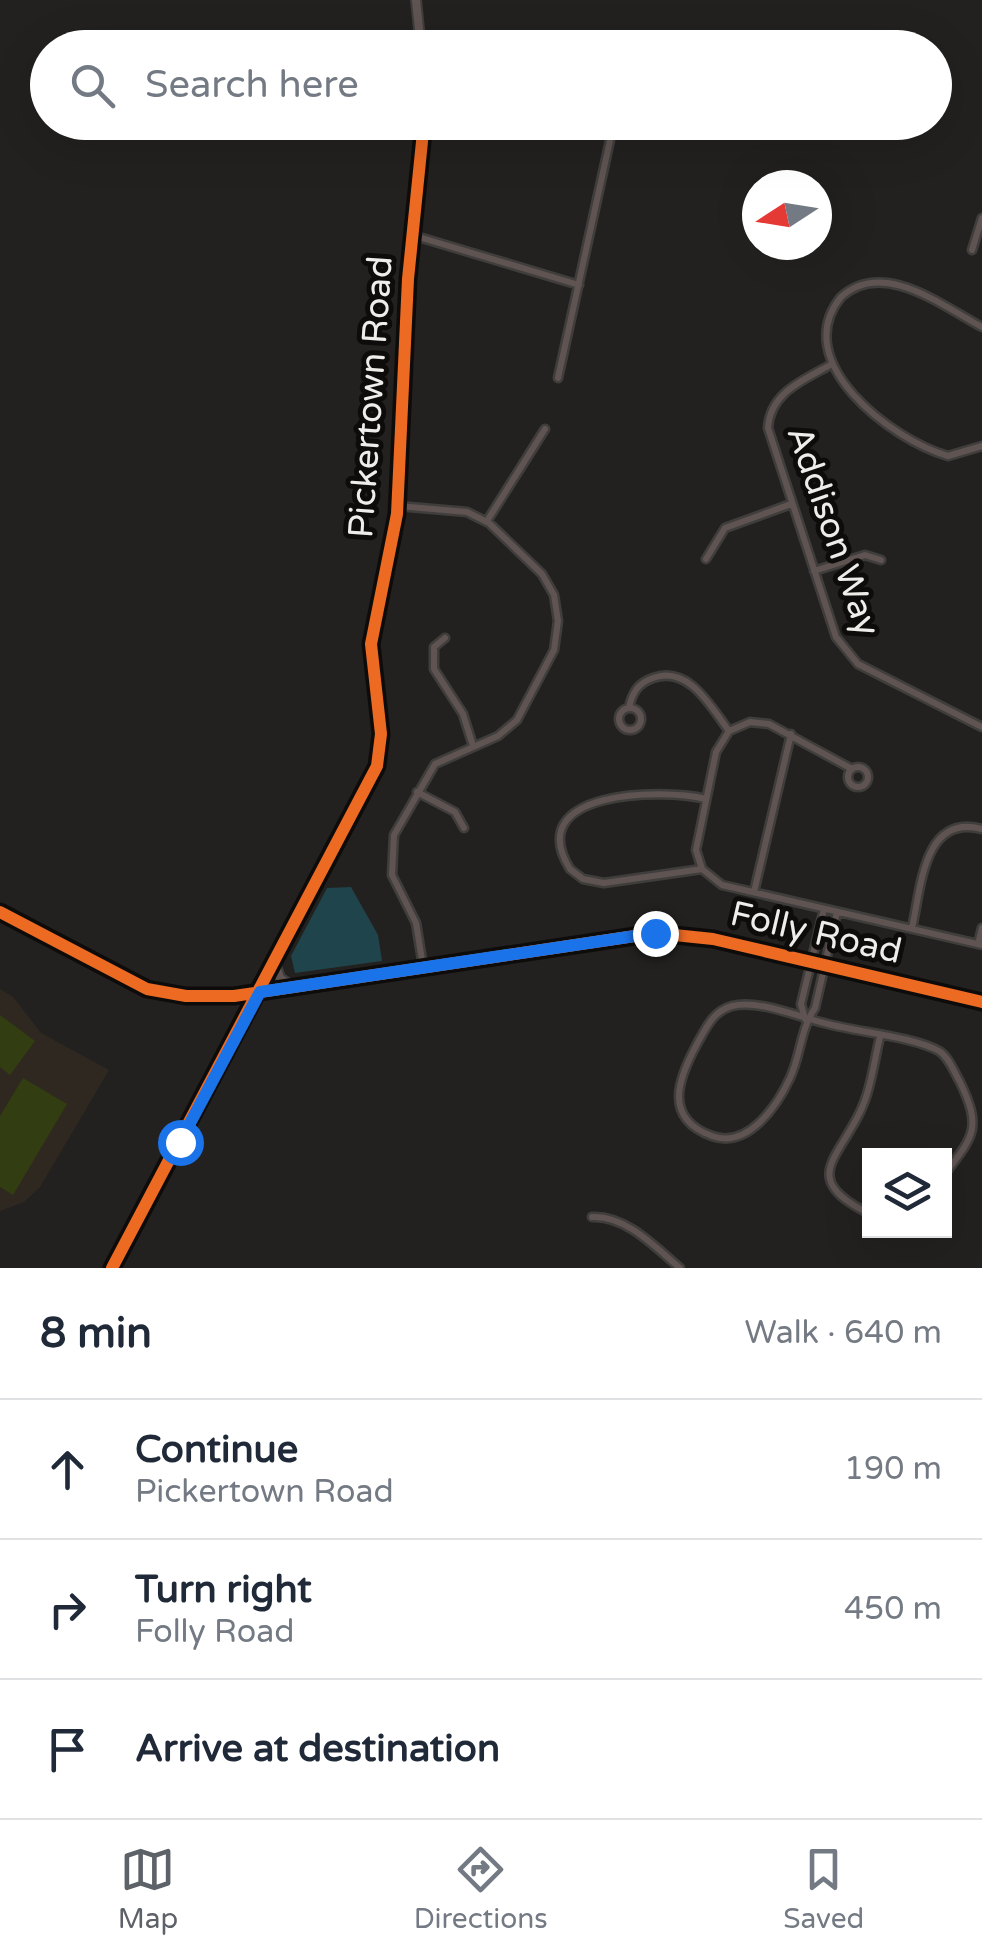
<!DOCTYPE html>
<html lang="en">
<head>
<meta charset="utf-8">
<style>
	:root { --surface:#fff; --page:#f6f6f7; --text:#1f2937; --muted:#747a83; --line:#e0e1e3; --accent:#5d6168 }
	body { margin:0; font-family:"Varela Round",sans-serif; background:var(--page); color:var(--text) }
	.controls { position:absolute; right:30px; bottom:30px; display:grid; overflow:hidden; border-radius:0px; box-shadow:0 10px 40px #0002 }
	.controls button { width:90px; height:90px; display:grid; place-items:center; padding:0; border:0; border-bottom:2px solid var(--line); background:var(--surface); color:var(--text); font:50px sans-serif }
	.compass { position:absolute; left:742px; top:170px; width:90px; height:90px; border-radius:50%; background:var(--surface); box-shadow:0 10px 40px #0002; rotate:258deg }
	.stop { position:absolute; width:30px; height:30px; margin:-22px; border:8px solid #1a73e8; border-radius:50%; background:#fff }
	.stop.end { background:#1a73e8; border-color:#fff; box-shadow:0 2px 10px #0008 }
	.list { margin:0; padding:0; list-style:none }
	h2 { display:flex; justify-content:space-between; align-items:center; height:130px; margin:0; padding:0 40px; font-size:42px }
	h2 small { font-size:32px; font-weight:400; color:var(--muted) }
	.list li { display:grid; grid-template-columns:65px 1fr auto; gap:30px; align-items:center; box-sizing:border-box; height:140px; padding:0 40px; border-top:2px solid var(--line) }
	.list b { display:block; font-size:38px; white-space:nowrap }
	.list p { margin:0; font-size:32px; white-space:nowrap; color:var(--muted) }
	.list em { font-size:32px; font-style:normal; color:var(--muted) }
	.icon { flex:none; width:55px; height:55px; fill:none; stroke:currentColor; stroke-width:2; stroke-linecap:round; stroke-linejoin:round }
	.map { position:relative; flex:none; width:982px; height:1268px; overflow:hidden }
	.search { position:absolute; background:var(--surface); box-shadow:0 10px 40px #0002; left:30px; right:30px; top:30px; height:110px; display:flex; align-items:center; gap:25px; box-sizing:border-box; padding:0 35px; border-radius:55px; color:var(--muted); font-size:38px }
	.sheet { height:550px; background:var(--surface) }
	nav { display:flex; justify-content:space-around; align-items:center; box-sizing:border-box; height:140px; border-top:2px solid var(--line); background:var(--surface); font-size:28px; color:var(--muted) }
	nav a { display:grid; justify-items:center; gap:5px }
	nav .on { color:var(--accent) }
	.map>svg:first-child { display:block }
</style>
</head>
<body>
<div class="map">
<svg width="982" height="1268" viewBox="0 0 982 1268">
	<rect width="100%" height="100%" fill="#23211f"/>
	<path fill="#2e2820" d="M 0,989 L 13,997 L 41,1033 L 109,1070 L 40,1187 L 24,1202 L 0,1211 Z"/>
	<path fill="#323e11" d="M 0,1015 L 35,1041 L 10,1075 L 0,1067 Z
		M 23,1078 L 67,1104 L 13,1195 L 0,1187 L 0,1116 Z"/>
	<path fill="#1f444b" d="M 351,887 L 378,935 L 382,961 L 295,973 L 291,956 L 327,888 Z"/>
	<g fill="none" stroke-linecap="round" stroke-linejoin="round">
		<g stroke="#3f3e3c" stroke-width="11">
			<path id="minor" d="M 421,39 L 555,48
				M 412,235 L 579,285
				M 972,250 L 982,218
				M 982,327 C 941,305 883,259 841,297 C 788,362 892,440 948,456 L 982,446
				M 832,364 C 804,380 770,392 768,428 L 836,637 L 858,664 L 982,727
				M 558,378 L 614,122
				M 398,506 L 467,512 L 489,523 L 542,574 L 554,595 L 558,621 L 554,650 L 517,720 L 498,736 L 435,764 L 394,835 L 392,875 L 416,923 L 423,966
				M 487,521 L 545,429
				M 706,559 L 725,528 L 791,504
				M 814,571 L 865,555 L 881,560
				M 445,638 L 434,647 L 434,669 L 463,714 L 473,746
				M619 719a11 11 0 1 1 22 0a11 11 0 1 1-22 0Z
				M 629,708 C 632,693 638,683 653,678 C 689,665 711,707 729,731
				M848 777a10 10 0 1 1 20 0a10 10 0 1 1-20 0Z
				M 852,769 L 769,724 L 750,722 L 729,731 L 716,752 L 696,850 L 702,869 L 722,885 L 982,945
				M 417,792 L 455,812 L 464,828
				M 702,869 L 604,883 L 583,879 L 570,869 C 521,790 663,788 706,799
				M 754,892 L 791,734
				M 837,912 L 815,1008 C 800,1030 801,1055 790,1078 C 777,1106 748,1149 712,1136 C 663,1118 678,1079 697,1044 C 706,1028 713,1011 732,1006 C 759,999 801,1018 828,1024 C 858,1032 914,1037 939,1051 C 949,1057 954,1072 960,1082 C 982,1128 974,1136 944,1175
				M 912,928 C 921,889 923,813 982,829
				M 978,944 L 982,928
				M 805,1019 L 801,1004 L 824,909
				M 870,1214 C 801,1180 836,1161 859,1114 C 871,1091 874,1061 880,1037
				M 592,1217 C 626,1215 656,1248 680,1268"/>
		</g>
		<g stroke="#3f3e3c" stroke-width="12">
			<path id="tertiary" d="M 416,0 L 421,48
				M 0,912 L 147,989 L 186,996 L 234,996 L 655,933 L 713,939 L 982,1002
				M 275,963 L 280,978 L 292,986
				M 112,1268 L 377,766 L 381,734 L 371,644 L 397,514 L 408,279 L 424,122"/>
		</g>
		<use href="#minor" stroke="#5f5451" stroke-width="6"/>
		<use href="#tertiary" stroke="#5f5451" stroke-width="8"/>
		<g stroke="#0d0c0a" stroke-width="19">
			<path id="cycleway" d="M 0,912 L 147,989 L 186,996 L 234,996 L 655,933 L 713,939 L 982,1002
				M 112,1268 L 377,766 L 381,734 L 371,644 L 397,514 L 408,279 L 424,122"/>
		</g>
		<use href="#cycleway" stroke="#ed6a23" stroke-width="12"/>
	</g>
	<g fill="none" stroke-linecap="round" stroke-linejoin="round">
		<path stroke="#1a73e8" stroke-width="12" d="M 180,1142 L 260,992 L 655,933"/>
	</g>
	<g text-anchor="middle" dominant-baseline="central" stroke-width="10" stroke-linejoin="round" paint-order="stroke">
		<g font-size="35" fill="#efedea" stroke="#0d0c0a">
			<text transform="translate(371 397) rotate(-86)">Pickertown Road</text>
			<text transform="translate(833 531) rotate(71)">Addison Way</text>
			<text transform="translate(816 933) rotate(13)">Folly Road</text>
		</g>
	</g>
</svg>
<div class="controls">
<button><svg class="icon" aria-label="layers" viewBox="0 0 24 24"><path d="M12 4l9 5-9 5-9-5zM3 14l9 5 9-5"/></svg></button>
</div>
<svg class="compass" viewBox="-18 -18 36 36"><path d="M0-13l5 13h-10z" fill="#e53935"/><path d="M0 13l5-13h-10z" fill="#747a83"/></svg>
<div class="stop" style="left:180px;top:1142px"></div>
<div class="stop end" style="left:655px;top:933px"></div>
<div class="search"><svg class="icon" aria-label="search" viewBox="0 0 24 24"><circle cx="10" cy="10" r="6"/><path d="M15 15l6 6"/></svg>Search here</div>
</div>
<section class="sheet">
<h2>8 min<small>Walk · 640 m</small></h2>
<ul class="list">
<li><svg class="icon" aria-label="ahead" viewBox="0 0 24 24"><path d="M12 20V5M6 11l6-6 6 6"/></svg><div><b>Continue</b><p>Pickertown Road</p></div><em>190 m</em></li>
<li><svg class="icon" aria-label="right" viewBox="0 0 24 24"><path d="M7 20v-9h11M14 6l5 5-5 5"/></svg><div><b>Turn right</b><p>Folly Road</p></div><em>450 m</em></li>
<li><svg class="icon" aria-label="arrive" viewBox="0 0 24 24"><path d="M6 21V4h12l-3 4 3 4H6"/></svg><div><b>Arrive at destination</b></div></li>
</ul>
</section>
<nav>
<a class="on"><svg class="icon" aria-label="map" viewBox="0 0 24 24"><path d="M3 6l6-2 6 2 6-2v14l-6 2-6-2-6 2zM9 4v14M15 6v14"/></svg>Map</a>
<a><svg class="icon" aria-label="directions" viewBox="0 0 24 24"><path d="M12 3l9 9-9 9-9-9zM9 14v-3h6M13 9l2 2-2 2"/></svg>Directions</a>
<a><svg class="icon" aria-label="saved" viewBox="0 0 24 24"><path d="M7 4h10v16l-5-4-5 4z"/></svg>Saved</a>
</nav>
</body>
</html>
